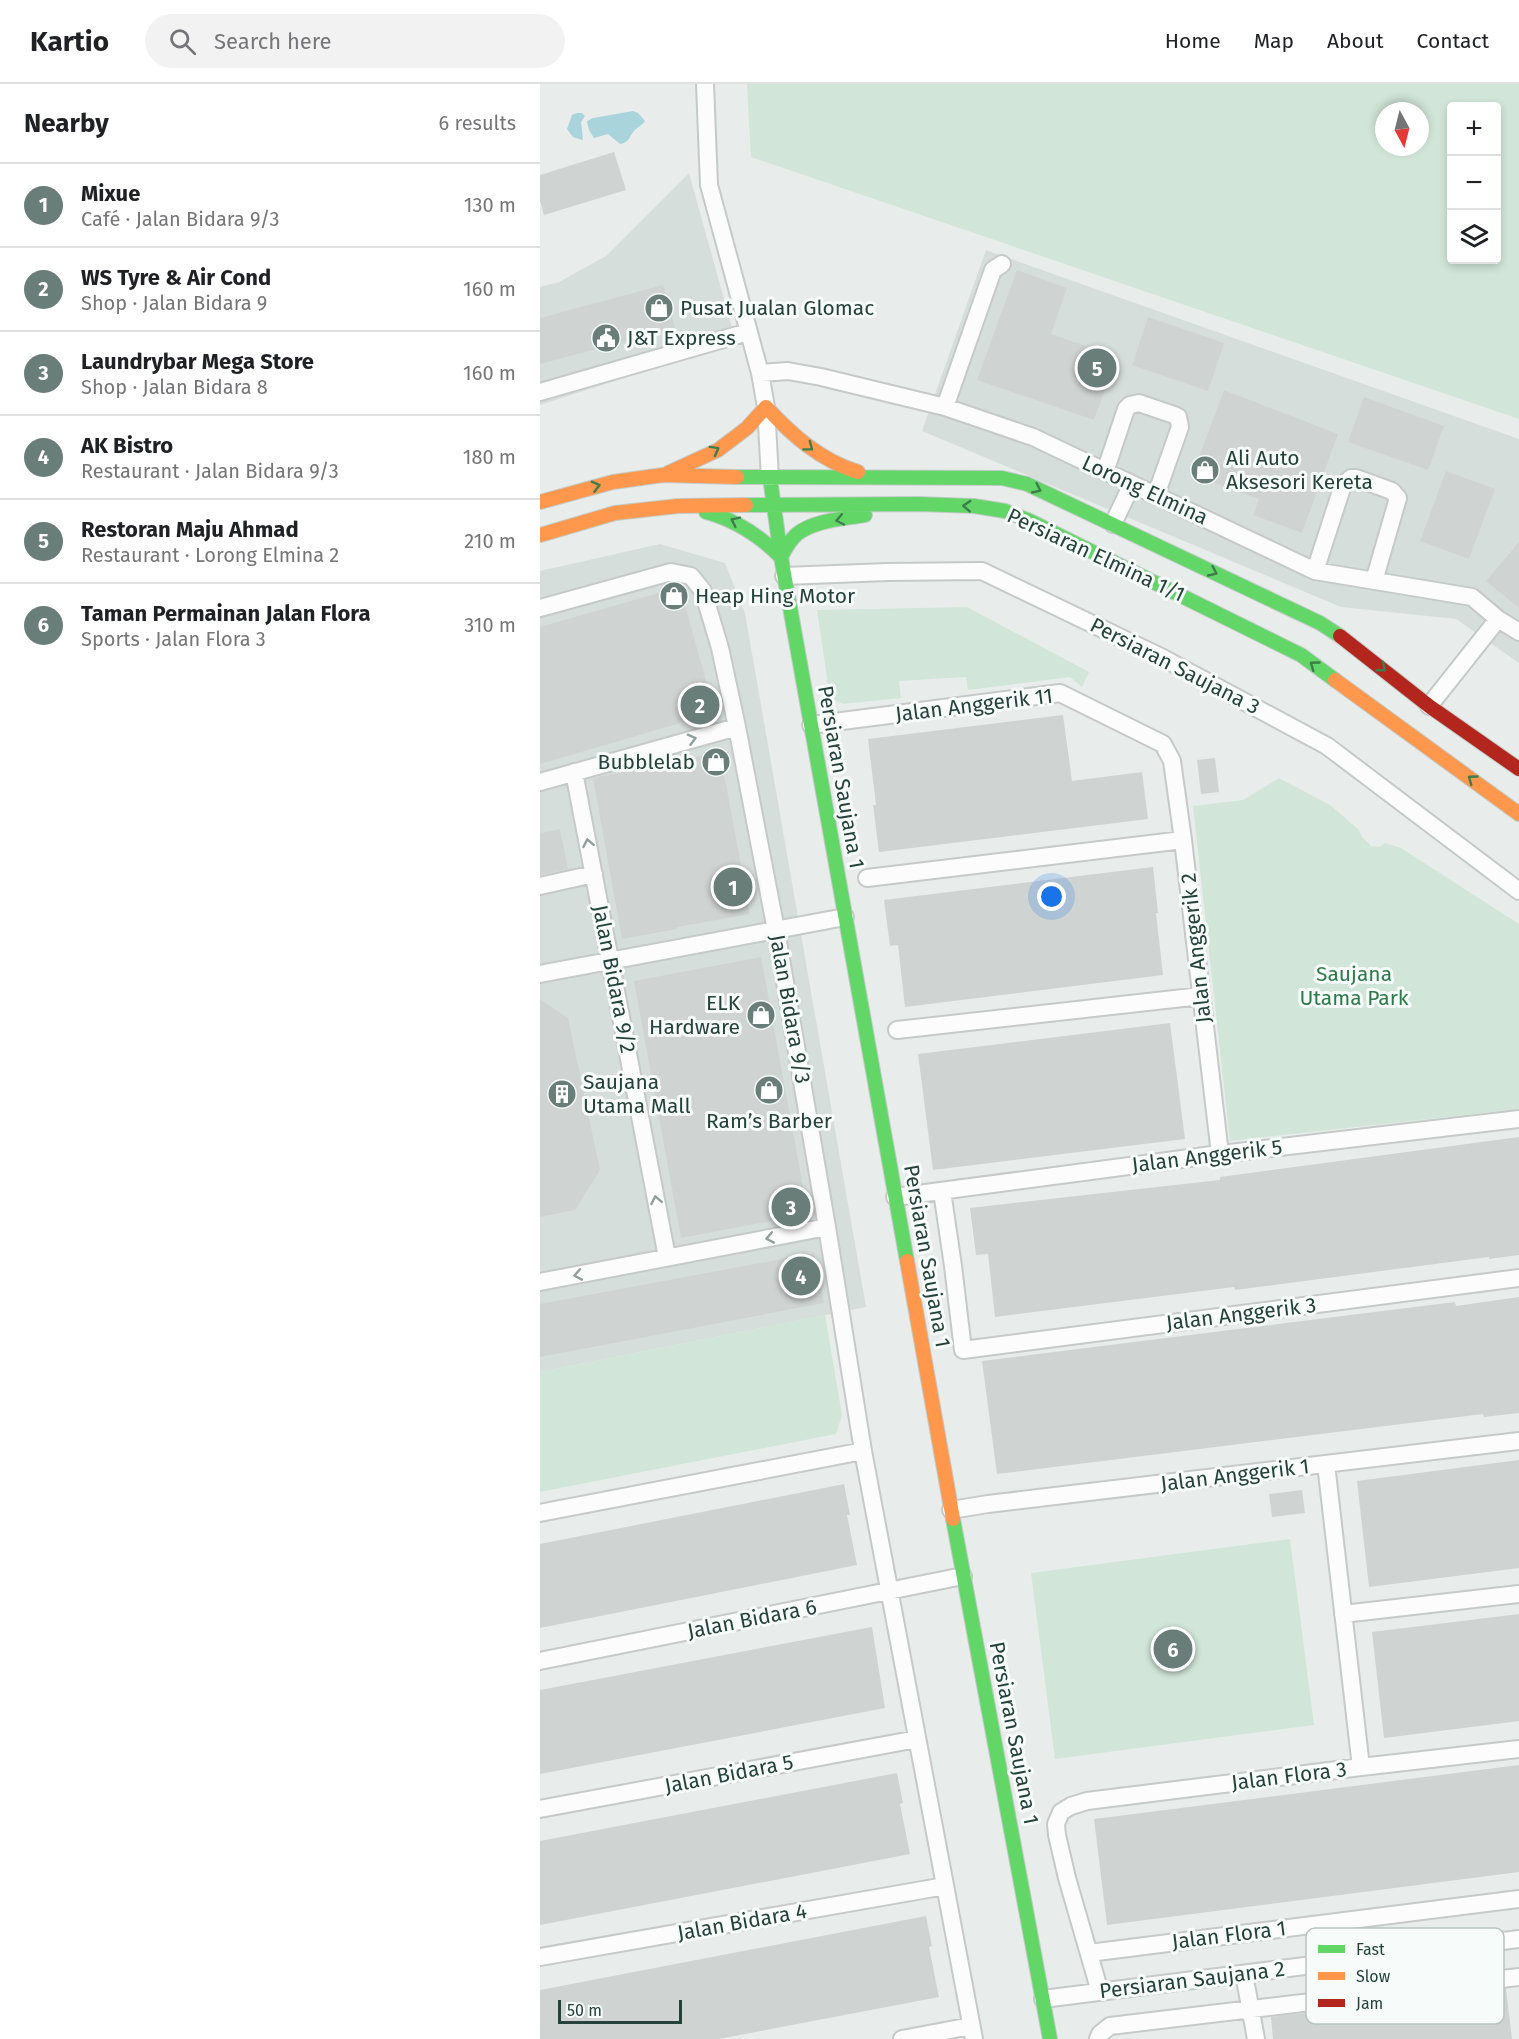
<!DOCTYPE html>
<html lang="en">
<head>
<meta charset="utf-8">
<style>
	:root { --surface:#fff; --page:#f2f2f2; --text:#202124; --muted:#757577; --line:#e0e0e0; --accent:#697e78 }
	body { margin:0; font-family:"Fira Sans",sans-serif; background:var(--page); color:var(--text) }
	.controls { position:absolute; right:18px; top:18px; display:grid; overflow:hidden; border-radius:6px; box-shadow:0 3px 9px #0003 }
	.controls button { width:54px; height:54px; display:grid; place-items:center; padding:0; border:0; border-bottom:2px solid var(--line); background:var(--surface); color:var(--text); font:30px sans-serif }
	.compass { position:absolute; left:835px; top:18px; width:54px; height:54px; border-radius:50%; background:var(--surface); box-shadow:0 3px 9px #0003; rotate:173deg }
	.scale { position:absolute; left:18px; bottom:15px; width:124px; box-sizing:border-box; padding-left:6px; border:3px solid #24423a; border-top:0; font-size:16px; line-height:21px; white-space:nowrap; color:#24423a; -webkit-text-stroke:4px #f7fbf9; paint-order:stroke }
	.you { position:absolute; left:512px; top:813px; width:21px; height:21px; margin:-15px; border:4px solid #fff; border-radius:50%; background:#1a73e8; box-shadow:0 0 0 9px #1a73e833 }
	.badge { display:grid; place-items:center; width:39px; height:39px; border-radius:50%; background:var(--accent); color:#fff; font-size:20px; font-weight:700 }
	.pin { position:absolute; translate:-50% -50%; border:3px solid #fff; box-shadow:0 2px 6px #0006 }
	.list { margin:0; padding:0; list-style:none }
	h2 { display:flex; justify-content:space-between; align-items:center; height:78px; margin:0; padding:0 24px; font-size:26px }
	h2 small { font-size:20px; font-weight:400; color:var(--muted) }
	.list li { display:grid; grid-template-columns:39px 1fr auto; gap:18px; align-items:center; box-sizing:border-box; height:84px; padding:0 24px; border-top:2px solid var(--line) }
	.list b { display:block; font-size:22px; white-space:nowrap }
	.list p { margin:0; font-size:20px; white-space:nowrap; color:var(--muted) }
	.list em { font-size:20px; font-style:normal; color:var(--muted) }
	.icon { flex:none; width:33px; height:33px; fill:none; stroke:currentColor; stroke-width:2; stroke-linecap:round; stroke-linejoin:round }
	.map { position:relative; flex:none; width:979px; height:1955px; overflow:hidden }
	header { display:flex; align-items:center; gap:36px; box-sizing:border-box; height:84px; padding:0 30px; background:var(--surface); border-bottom:2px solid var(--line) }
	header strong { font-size:28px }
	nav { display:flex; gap:33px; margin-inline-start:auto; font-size:21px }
	.search { width:420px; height:54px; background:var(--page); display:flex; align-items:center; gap:15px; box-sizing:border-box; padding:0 21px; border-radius:33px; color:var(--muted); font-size:22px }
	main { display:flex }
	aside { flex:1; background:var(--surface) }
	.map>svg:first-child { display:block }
</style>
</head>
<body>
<header>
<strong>Kartio</strong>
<div class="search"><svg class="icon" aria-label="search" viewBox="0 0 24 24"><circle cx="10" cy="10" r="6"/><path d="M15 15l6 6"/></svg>Search here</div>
<nav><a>Home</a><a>Map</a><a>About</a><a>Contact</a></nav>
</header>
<main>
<aside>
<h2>Nearby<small>6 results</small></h2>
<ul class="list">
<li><span class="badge">1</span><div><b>Mixue</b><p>Café · Jalan Bidara 9/3</p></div><em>130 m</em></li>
<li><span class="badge">2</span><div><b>WS Tyre &amp; Air Cond</b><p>Shop · Jalan Bidara 9</p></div><em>160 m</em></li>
<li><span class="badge">3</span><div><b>Laundrybar Mega Store</b><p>Shop · Jalan Bidara 8</p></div><em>160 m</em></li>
<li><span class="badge">4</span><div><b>AK Bistro</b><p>Restaurant · Jalan Bidara 9/3</p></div><em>180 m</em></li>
<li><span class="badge">5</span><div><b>Restoran Maju Ahmad</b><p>Restaurant · Lorong Elmina 2</p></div><em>210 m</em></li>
<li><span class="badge">6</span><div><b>Taman Permainan Jalan Flora</b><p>Sports · Jalan Flora 3</p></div><em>310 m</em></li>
</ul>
</aside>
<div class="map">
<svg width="979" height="1955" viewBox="0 0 979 1955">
	<rect width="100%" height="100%" fill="#e8edeb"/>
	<path fill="#d6dedb" d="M 149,89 L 196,258 L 0,321 L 0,203 L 19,198 L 66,172 Z
		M 446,166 L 979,355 L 979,579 L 916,535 L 801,523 L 382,347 Z
		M 120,460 L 185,479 L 205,529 L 326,1223 L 0,1288 L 0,487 Z"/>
	<path fill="#d1e6d8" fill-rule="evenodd" d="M 207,0 L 979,0 L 979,335 L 211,73 ZM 956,22 L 956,176 L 912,176 L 912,22 ZM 844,27 L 880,27 L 880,63 L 844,63 Z
		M 427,523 L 549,588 L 542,603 L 530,593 L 428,606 L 426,593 L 359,597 L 361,614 L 303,620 L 290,614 L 277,526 Z
		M 739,694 L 790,721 L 819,746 L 822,753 L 831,762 L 839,763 L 845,759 L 861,764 L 979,840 L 979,1025 L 690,1057 L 653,722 L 703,716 Z
		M 285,1231 L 302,1331 L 296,1350 L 0,1408 L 0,1288 Z
		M 750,1455 L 774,1641 L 515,1675 L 491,1489 Z"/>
	<path fill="#a9d4db" d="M 93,27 L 98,29 L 105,37 C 102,42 97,43 94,47 C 88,54 90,58 80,60 L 68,50 L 54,54 L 49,46 L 47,37 L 53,34 Z
		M 37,29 L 42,29 L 45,32 L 41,38 L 43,55 L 42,56 L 33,53 L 27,45 L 32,31 Z"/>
	<path fill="#cfd4d2" d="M 74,68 L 86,106 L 4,131 L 0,117 L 0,91 Z
		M 477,186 L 527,204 L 511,250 L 577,273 L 554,336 L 437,296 Z
		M 123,201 L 135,244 L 0,280 L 0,234 Z
		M 608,233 L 684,259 L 668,307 L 592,281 Z
		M 684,306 L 798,350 L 762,449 L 713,431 L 719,415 L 652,391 Z
		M 824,313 L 904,342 L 888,386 L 808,358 Z
		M 906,387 L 955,405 L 929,475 L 880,457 Z
		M 979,458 L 979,524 L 946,497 Z
		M 140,503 L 175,629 L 0,680 L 0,543 Z
		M 523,631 L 532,697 L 602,688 L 608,735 L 339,768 L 333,721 L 336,721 L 328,655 Z
		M 180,668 L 210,830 L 137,843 L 137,845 L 82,855 L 53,694 Z
		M 675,674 L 679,708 L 661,710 L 657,676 Z
		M 20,745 L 28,785 L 0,791 L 0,749 Z
		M 613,783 L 618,829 L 616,829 L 623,891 L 365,923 L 358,861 L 350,862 L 344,816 Z
		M 221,873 L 268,1130 L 141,1154 L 94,897 Z
		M 0,915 L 28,934 L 60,1086 L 35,1126 L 0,1133 Z
		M 630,939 L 645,1055 L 393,1086 L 378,970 Z
		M 979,1053 L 979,1171 L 949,1175 L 949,1173 L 695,1206 L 694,1203 L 455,1233 L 448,1170 L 436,1171 L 430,1124 L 680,1096 L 680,1093 Z
		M 274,1169 L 284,1219 L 0,1273 L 0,1220 Z
		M 979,1213 L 979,1329 L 944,1333 L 943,1330 L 457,1390 L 442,1277 L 915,1218 L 916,1222 Z
		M 979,1376 L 979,1484 L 829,1503 L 817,1397 Z
		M 304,1400 L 310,1431 L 307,1431 L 317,1481 L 0,1544 L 0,1460 Z
		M 762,1406 L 765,1429 L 732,1433 L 729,1410 Z
		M 979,1530 L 979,1637 L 844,1654 L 832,1548 Z
		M 332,1543 L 345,1624 L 0,1690 L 0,1606 Z
		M 979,1681 L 979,1788 L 567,1841 L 554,1735 Z
		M 357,1689 L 363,1719 L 360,1720 L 370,1770 L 0,1841 L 0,1757 Z
		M 386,1832 L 392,1862 L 389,1863 L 399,1913 L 179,1955 L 0,1955 L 0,1906 Z
		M 966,1905 L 972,1955 L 733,1955 L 731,1933 Z"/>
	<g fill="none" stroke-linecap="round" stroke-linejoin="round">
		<g stroke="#c5cac8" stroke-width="20">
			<path id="street" d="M 165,0 L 169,101 L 220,289 L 226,323 L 230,394
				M 220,289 L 248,287 L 281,293 L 405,323 L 493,353 L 775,487 L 932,513 L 958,535 L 979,548
				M 0,308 L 208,248
				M 405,323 L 453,186 L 462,180
				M 565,388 L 586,325 L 590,321 L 599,319 L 634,331 L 638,333 L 640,343 L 616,411
				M 573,440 L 592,400
				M 775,487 L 803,401 L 811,394 L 816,394 L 852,407 L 858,414 L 834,497
				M 244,492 L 347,488 L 442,487 L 623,574 L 787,662 L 979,807
				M 0,524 L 131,488 L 151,492 L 163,507 L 180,564 L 197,643 L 236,846 L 287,1143 L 323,1367 L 434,1955
				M 889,622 L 958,535
				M 271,641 L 520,609 L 623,660 L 632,677 L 643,756 L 680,1070
				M 34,688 L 127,1173
				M 0,698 L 197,643
				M 327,794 L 643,756
				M 0,802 L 54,790
				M 0,890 L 305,833
				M 357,946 L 661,912
				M 402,1107 L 413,1182 L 423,1266 L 979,1194
				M 355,1113 L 672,1071 L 979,1035
				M 0,1198 L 287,1143
				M 786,1380 L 821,1683
				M 411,1426 L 448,1420 L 979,1357
				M 0,1429 L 323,1367
				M 803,1530 L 979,1510
				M 0,1577 L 423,1492
				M 0,1725 L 377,1655
				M 549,1869 L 979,1815
				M 0,1873 L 405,1802
				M 704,1890 L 716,1955
				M 560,1908 L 527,1794 L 517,1751 L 516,1740 L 521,1728 L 531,1722 L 547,1717 L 821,1683 L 979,1665
				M 503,1915 L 979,1855
				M 362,1955 L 431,1942
				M 558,1955 L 560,1950 L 570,1942 L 979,1893"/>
		</g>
		<g stroke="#c3cbc8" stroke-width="16">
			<path id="fast" d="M 197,393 L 462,394 L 487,400 L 780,539 L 800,552
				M 230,394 L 241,473 L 367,1177
				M 206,421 L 378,420 L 434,422 L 465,427 L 490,437 L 761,571 L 795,596
				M 166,428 C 196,436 219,451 241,473
				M 241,473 C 245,465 250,456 257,450 C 275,436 304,435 325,431
				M 413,1435 L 510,1955"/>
		</g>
		<g stroke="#c3cbc8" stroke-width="16">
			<path id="slow" d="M 128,389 L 178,366 L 207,344 L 226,323 C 253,352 280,376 318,388
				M 0,418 L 73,398 L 123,391 L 197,393
				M 0,451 L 75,429 L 138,422 L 206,421
				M 795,596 L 979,730
				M 367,1177 L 413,1435"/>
		</g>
		<g stroke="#c3cbc8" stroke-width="16">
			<path id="jam" d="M 800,552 L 889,622 L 979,685"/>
		</g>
		<use href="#street" stroke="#fcfcfc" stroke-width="16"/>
		<use href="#fast" stroke="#63d668" stroke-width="14"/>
		<use href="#slow" stroke="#ff974d" stroke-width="14"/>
		<use href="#jam" stroke="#b3261e" stroke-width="14"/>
	</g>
	<defs><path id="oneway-chevron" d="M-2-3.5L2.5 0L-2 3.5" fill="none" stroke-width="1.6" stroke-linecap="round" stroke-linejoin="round" transform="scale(1.5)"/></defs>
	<g stroke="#3d7d4c">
		<use href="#oneway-chevron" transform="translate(269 363) rotate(37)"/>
		<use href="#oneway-chevron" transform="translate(175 366) rotate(-29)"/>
		<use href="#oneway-chevron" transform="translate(56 402) rotate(-15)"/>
		<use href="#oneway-chevron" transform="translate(497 405) rotate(25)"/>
		<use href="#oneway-chevron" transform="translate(427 422) rotate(-177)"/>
		<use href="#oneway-chevron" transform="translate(300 436) rotate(168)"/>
		<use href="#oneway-chevron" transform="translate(195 437) rotate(-154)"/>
		<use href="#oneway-chevron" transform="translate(673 488) rotate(25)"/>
		<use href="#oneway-chevron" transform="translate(774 581) rotate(-144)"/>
		<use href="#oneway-chevron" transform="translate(842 584) rotate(38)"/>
		<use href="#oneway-chevron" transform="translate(932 695) rotate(-144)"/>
	</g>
	<g stroke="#909f9b">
		<use href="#oneway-chevron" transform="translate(152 655) rotate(-15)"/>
		<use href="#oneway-chevron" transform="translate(48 759) rotate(-101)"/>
		<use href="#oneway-chevron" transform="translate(116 1116) rotate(-101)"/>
		<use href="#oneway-chevron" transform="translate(230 1154) rotate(169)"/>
		<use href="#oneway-chevron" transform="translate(38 1191) rotate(169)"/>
	</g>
	<defs>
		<g id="shop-disc" transform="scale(1.5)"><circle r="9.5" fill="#697e78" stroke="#f7fbf9"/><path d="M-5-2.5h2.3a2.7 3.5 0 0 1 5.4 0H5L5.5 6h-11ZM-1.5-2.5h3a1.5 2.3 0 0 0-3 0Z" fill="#fff"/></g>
		<g id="civic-disc" transform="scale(1.5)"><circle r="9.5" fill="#697e78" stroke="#f7fbf9"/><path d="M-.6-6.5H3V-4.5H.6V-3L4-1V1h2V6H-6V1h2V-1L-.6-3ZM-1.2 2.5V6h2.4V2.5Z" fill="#fff"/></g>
		<g id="building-disc" transform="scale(1.5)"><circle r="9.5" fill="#697e78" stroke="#f7fbf9"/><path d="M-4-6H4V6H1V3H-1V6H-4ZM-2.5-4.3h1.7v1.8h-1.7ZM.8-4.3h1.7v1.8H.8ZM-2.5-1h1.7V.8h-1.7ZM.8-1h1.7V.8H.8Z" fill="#fff"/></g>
	</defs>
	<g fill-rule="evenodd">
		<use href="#shop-disc" x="119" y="224"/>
		<use href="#civic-disc" x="66" y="254"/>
		<use href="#shop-disc" x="665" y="386"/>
		<use href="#shop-disc" x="134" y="512"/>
		<use href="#shop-disc" x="176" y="678"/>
		<use href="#shop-disc" x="221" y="931"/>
		<use href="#shop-disc" x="229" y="1006"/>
		<use href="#building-disc" x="22" y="1010"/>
	</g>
	<g text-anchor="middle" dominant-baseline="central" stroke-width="6" stroke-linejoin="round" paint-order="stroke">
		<g font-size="21" fill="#24423a" stroke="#f7fbf9" text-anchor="start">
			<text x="140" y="224">Pusat Jualan Glomac</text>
			<text x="87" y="254">J&amp;T Express</text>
			<text x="686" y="374">Ali Auto<tspan x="686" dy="24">Aksesori Kereta</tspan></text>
			<text x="155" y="512">Heap Hing Motor</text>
			<text x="155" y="678" text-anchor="end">Bubblelab</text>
			<text x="200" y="919" text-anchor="end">ELK<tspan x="200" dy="24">Hardware</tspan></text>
			<text x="43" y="998">Saujana<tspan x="43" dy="24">Utama Mall</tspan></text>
			<text x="229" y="1037" text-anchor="middle">Ram’s Barber</text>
		</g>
		<g font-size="21" fill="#24423a" stroke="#f7fbf9">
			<text transform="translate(605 406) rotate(25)">Lorong Elmina</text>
			<text transform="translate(556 471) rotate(25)">Persiaran Elmina 1/1</text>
			<text transform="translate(635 582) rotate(27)">Persiaran Saujana 3</text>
			<text transform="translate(434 621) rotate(-7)">Jalan Anggerik 11</text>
			<text transform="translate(301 693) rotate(80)">Persiaran Saujana 1</text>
			<text transform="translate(656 864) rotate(-96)">Jalan Anggerik 2</text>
			<text transform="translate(74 895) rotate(79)">Jalan Bidara 9/2</text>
			<text transform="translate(250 925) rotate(80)">Jalan Bidara 9/3</text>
			<text transform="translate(667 1072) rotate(-7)">Jalan Anggerik 5</text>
			<text transform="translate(387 1172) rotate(80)">Persiaran Saujana 1</text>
			<text transform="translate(701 1230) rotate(-7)">Jalan Anggerik 3</text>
			<text transform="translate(695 1391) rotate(-7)">Jalan Anggerik 1</text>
			<text transform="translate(212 1535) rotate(-11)">Jalan Bidara 6</text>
			<text transform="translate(474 1649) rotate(79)">Persiaran Saujana 1</text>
			<text transform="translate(189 1690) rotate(-11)">Jalan Bidara 5</text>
			<text transform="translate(749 1692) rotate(-7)">Jalan Flora 3</text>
			<text transform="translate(202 1838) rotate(-10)">Jalan Bidara 4</text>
			<text transform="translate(689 1851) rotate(-7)">Jalan Flora 1</text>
			<text transform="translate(652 1896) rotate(-7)">Persiaran Saujana 2</text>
		</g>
		<g font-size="21" fill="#2d7a4b" stroke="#f7fbf9">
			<text x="814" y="890">Saujana<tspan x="814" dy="24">Utama Park</tspan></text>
		</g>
	</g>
	<rect x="766" y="1844" width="198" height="96" rx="9" fill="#f7fbf9" stroke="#b8c4c0" stroke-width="1.5"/>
	<rect x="778" y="1861" width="27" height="8" fill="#63d668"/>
	<rect x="778" y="1888" width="27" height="8" fill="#ff974d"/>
	<rect x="778" y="1915" width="27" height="8" fill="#b3261e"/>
	<g font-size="16" fill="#24423a">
		<text x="816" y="1871">Fast</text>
		<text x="816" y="1898">Slow</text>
		<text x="816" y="1925">Jam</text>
	</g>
</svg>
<div class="controls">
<button>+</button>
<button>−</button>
<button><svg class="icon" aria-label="layers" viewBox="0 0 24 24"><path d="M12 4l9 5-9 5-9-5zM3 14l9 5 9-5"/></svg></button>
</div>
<svg class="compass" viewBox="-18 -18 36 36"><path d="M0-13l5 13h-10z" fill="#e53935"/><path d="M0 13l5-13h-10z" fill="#757577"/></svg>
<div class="scale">50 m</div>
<div class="you"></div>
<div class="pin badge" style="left:193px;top:803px">1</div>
<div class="pin badge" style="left:160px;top:621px">2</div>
<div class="pin badge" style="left:251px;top:1123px">3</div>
<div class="pin badge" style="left:261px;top:1192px">4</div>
<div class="pin badge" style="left:557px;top:284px">5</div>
<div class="pin badge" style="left:633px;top:1565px">6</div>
</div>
</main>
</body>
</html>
